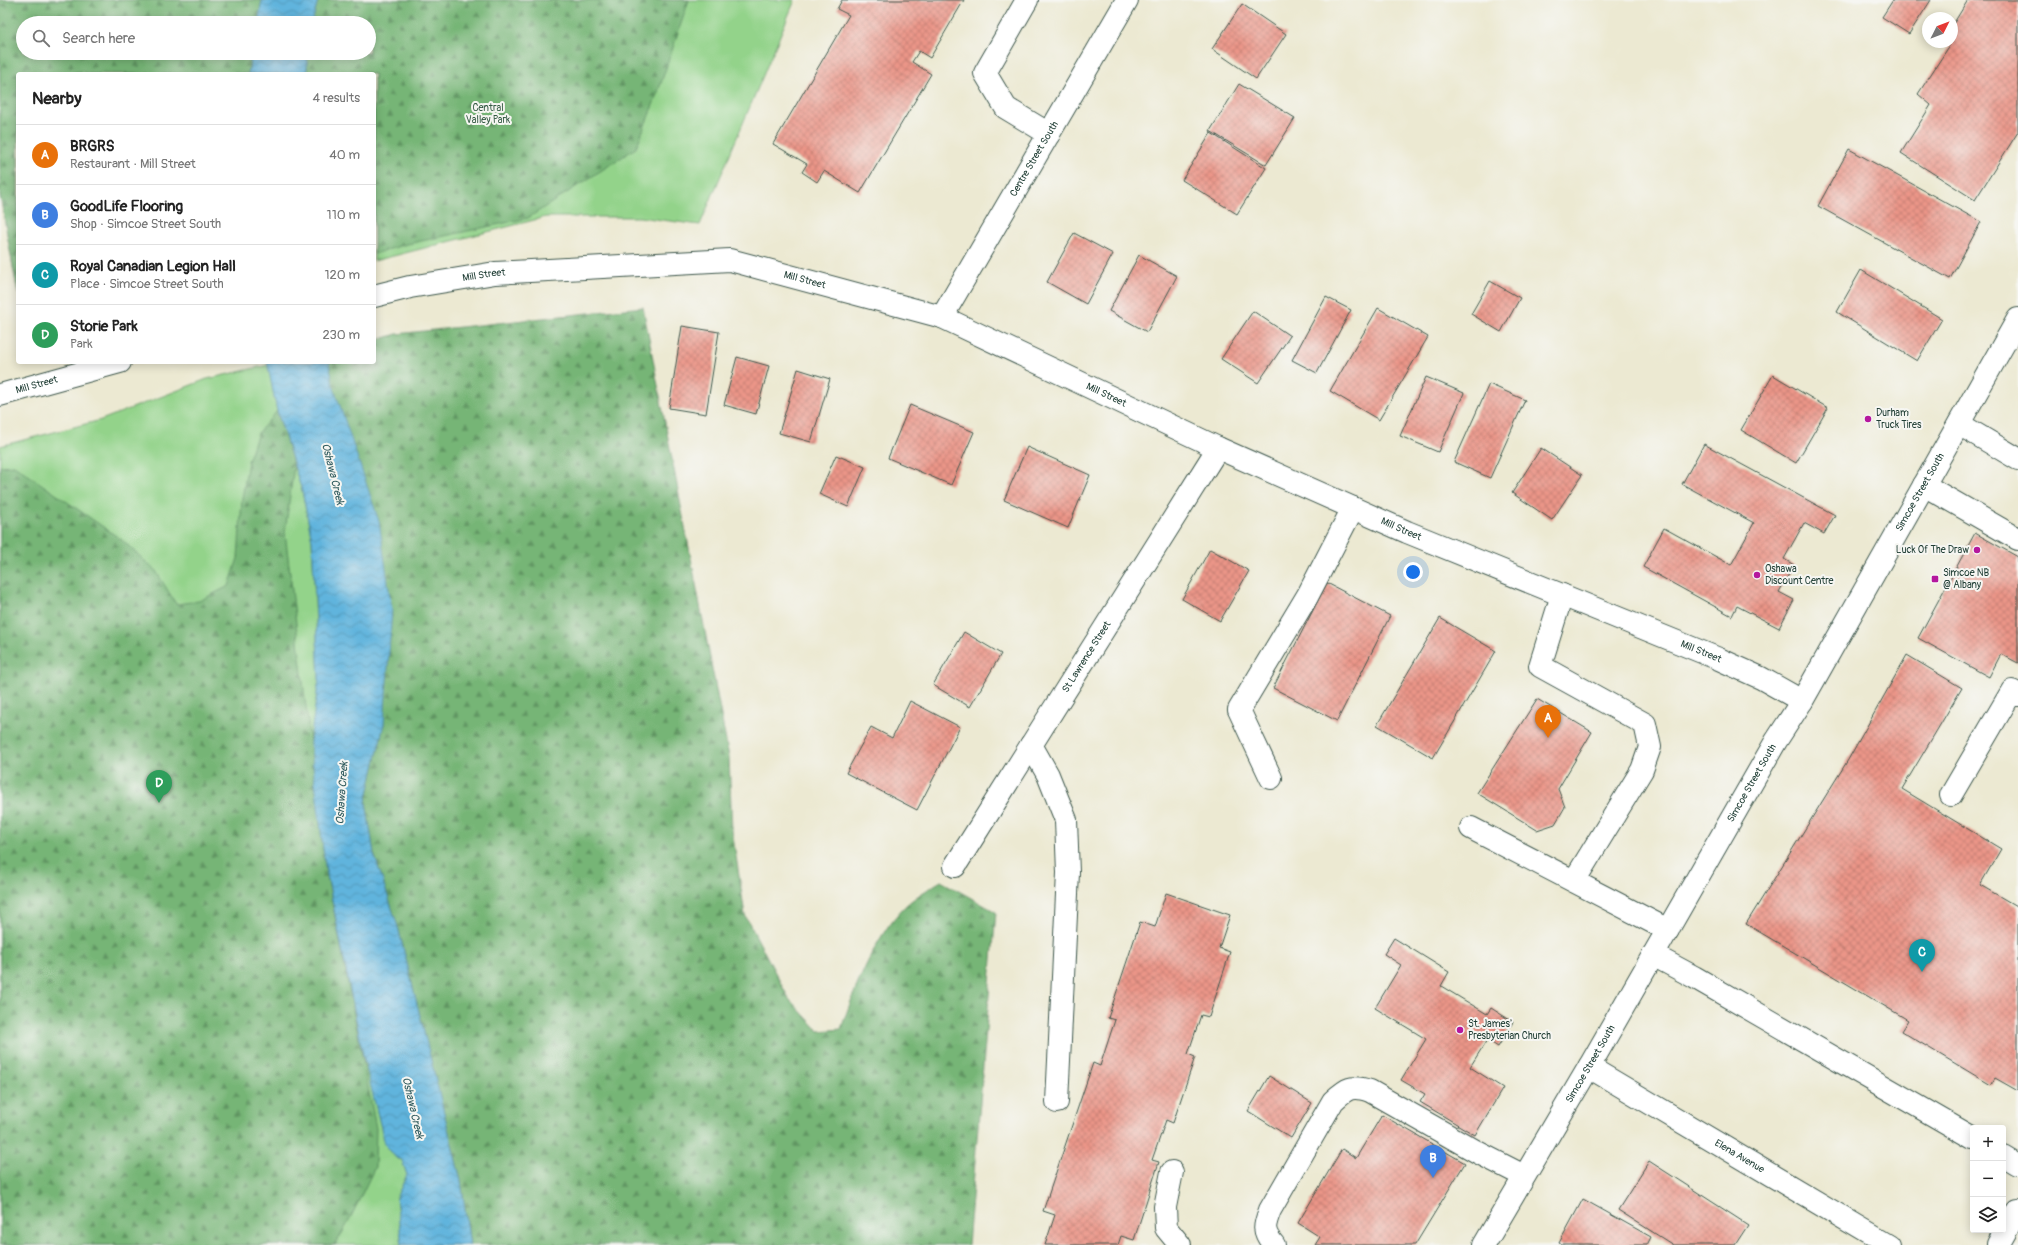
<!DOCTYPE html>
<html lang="en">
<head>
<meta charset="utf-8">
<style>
	:root { --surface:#fff; --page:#f2f2f2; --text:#222; --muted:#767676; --line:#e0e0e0; --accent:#1a73e8 }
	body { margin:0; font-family:Pangolin,sans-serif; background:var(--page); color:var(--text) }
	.controls { position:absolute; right:12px; bottom:12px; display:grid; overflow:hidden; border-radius:4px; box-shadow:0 2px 10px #0003 }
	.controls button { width:36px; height:36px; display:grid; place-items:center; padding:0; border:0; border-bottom:1px solid var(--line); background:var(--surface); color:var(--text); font:20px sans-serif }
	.compass { position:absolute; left:1922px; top:12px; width:36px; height:36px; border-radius:50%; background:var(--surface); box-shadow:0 2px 10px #0003; rotate:48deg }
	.you { position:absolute; left:1413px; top:572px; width:14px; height:14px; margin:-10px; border:3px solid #fff; border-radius:50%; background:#1a73e8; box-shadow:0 0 0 6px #1a73e833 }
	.badge { display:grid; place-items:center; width:26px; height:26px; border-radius:50%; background:var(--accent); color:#fff; font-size:13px; font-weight:700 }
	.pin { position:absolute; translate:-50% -33px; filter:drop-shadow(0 1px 2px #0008) }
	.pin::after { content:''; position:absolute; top:21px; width:14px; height:12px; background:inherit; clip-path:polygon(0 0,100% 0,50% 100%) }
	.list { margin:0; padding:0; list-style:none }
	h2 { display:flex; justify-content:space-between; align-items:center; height:52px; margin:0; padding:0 16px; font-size:17px }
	h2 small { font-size:13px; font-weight:400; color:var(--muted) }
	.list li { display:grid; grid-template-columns:26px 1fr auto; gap:12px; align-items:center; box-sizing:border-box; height:60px; padding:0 16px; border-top:1px solid var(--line) }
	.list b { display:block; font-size:15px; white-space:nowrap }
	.list p { margin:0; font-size:13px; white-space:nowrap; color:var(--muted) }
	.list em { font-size:13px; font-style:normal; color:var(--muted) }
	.icon { flex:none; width:22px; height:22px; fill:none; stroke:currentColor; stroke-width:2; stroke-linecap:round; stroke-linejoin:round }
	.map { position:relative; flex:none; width:2018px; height:1245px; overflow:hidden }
	.search { position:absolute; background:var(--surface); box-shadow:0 2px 10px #0003; left:16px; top:16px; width:360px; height:44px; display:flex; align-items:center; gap:10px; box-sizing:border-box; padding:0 14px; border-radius:22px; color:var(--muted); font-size:15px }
	.panel { position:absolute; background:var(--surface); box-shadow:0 2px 10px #0003; left:16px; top:72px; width:360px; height:292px; border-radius:4px }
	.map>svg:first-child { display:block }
</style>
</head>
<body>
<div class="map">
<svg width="2018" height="1245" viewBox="0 0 2018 1245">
	<defs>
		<pattern id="forest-firs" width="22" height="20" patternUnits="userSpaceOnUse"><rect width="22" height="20" fill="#76b576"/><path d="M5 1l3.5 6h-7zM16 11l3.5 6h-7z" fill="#609462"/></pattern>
		<pattern id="water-waves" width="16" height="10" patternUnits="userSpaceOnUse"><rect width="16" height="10" fill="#61b4dd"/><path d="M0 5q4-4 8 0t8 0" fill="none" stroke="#4f94b4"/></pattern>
		<pattern id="building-cross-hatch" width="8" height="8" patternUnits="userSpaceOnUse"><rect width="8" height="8" fill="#eb9588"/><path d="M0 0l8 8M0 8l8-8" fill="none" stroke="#be7b70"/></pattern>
	</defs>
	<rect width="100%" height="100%" fill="#f6f6f2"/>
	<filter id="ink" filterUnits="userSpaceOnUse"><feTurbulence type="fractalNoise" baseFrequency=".025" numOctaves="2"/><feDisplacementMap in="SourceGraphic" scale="8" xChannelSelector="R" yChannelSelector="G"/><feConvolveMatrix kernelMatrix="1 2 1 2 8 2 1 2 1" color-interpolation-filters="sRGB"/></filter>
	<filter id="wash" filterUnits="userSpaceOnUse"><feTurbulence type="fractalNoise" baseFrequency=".012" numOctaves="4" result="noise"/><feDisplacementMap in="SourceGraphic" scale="16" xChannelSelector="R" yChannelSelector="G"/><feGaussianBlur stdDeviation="0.9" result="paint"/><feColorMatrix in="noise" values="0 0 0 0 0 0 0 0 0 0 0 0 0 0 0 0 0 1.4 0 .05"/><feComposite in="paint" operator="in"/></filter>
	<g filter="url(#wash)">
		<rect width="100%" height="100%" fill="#ece9d2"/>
		<path fill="#93d38a" stroke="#59885f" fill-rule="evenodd" d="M 0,0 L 795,0 L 700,225 L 639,217 L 546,217 L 374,261 L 374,74 L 18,74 L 18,294 L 0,195 ZM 23,23 L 369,23 L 369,53 L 23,53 Z
			M 268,365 L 277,411 L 302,491 L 312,540 L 319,679 L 310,741 L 325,865 L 364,1059 L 385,1144 L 396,1158 L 402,1160 L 407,1175 L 396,1198 L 402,1245 L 0,1245 L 0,446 L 101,420 L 207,379 Z"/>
		<path fill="url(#forest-firs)" stroke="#4a7955" d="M 0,0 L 262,0 L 258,23 L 23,23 L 23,53 L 252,53 L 248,74 L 85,74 L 84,71 L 65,74 L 18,74 L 18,294 L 0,195 Z
			M 318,0 L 689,0 L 657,95 L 636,148 L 528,218 L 403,245 L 374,254 L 374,74 L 307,74 L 307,53 L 369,53 L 369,23 L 312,23 Z
			M 643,307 L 729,757 L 732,830 L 745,915 L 789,999 L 819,1031 L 841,1029 C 855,988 877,929 911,901 C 920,894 931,887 941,881 L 996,912 L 968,1245 L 470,1245 L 461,1181 L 398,927 L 374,854 L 366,802 L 384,724 L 329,362 L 374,362 L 374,341 L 397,334 Z
			M 277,411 L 294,466 L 285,532 L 325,865 L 376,1128 L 375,1167 L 348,1223 L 335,1245 L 0,1245 L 0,466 L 14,465 L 122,540 L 156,571 L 176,604 L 199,601 L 229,586 L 238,558 L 242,499 L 248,461 L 258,433 Z"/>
		<path fill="url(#water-waves)" stroke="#407888" d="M 262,0 L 318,0 L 312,23 L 258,23 Z
			M 252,53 L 307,53 L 307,74 L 248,74 Z
			M 267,362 L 329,362 L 333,385 L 379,521 L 392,610 L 384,724 L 366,802 L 374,854 L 398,927 L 461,1181 L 470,1245 L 402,1245 L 396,1198 L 407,1175 L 402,1160 L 396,1158 L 385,1144 L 364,1059 L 325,865 L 310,741 L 319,679 L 312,540 L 302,491 L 277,411 Z"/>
		<g id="blocks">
			<path fill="url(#building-cross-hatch)" d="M 842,0 L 964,0 L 930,58 L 919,51 L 912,62 L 931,74 L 860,193 L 824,171 L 817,182 L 802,172 L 807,164 L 773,144 L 849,15 L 837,9 Z
				M 1893,0 L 1931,0 L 1909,34 L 1882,17 Z
				M 1968,0 L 2018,0 L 2018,132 L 1975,200 L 1901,153 L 1931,105 L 1918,94 L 1950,45 L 1941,42 L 1952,42 L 1952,26 Z
				M 1242,4 L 1286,34 L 1256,79 L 1212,49 Z
				M 1239,84 L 1295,118 L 1266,165 L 1210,131 Z
				M 1211,133 L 1266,168 L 1237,214 L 1182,180 Z
				M 1849,149 L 1981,222 L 1950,279 L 1818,206 Z
				M 1074,233 L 1113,254 L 1086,304 L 1047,282 Z
				M 1139,255 L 1177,276 L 1147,332 L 1109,311 Z
				M 1861,270 L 1942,319 L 1917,361 L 1837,312 Z
				M 1490,281 L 1520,298 L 1501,332 L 1471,314 Z
				M 1326,297 L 1351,310 L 1317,373 L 1292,360 Z
				M 1378,308 L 1428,337 L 1379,420 L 1330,391 Z
				M 1253,311 L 1290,336 L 1258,383 L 1221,359 Z
				M 682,326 L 719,332 L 706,414 L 669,408 Z
				M 737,357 L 769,366 L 756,414 L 724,405 Z
				M 798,369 L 830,379 L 811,442 L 779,433 Z
				M 1773,375 L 1828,408 L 1796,463 L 1741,430 Z
				M 1426,377 L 1464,393 L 1438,452 L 1400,436 Z
				M 1489,384 L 1525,400 L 1490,478 L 1454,462 Z
				M 910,405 L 974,432 L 951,485 L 888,458 Z
				M 1704,444 L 1835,515 L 1824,534 L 1804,523 L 1784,559 L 1794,565 L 1779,592 L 1794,600 L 1779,628 L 1737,606 L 1732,616 L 1643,567 L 1664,528 L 1731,565 L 1754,523 L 1682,484 Z
				M 1027,447 L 1090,475 L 1068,528 L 1004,500 Z
				M 1541,448 L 1582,475 L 1552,520 L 1512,493 Z
				M 836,455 L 865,467 L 848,507 L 819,494 Z
				M 1975,533 L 2018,557 L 2018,663 L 2001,654 L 1989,677 L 1918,638 Z
				M 1210,549 L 1249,571 L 1220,621 L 1182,599 Z
				M 1327,583 L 1390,616 L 1337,721 L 1273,688 Z
				M 1440,618 L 1496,651 L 1433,758 L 1377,725 Z
				M 964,632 L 1001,654 L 970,707 L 933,685 Z
				M 1907,655 L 1962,688 L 1902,789 L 2001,849 L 1980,885 L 2018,907 L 2018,1091 L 1995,1078 L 1991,1085 L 1901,1031 L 1908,1020 L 1746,924 L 1848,760 Z
				M 1537,699 L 1592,732 L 1558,789 L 1565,807 L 1555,824 L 1537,830 L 1477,793 Z
				M 910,701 L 960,727 L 917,810 L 846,773 L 871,727 L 892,738 Z
				M 1166,893 L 1230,915 L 1219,948 L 1230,952 L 1209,1017 L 1201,1015 L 1188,1054 L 1195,1057 L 1173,1123 L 1166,1120 L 1152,1160 L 1159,1162 L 1134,1240 L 1121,1236 L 1118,1245 L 1045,1245 L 1055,1215 L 1043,1211 L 1093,1063 L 1100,1066 L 1115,1020 L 1108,1018 L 1140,922 L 1155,927 Z
				M 1394,938 L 1449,972 L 1441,986 L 1487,1014 L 1491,1008 L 1513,1022 L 1498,1047 L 1487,1040 L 1470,1067 L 1503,1088 L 1475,1135 L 1420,1102 L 1425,1094 L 1401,1080 L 1426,1039 L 1375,1008 L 1401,965 L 1384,954 Z
				M 1269,1076 L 1312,1103 L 1291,1138 L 1248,1111 Z
				M 1382,1115 L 1465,1163 L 1415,1245 L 1315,1245 L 1320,1237 L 1298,1223 L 1342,1149 L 1356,1158 Z
				M 1649,1161 L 1748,1225 L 1735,1245 L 1673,1245 L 1618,1210 Z
				M 1583,1199 L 1651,1237 L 1647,1245 L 1562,1245 L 1559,1243 Z"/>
		</g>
	</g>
	<g filter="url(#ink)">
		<use href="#blocks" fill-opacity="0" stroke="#3e574c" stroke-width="1"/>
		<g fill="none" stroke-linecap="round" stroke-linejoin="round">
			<g stroke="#3e574c" stroke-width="24">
				<g id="minor">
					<path d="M 1027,0 L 985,73 L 1006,108 L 1049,134"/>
					<path id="s1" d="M 374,296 L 410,287 L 495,273 L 730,260 L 942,317 L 1218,448 L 1407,532 L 1719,659 L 1761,678 L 1802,701"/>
					<path id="s2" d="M 942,317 L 1127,0"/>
					<path id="s3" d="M 0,395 L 120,362"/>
					<path d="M 1959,424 L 2018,459"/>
					<path d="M 1924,485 L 2018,539"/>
					<path d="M 1562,595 L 1540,666 L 1645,724 L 1650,747 L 1642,770 L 1574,881"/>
					<path d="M 1031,745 L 1048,775 L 1066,820 L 1068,873 L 1057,1102"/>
					<path d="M 1271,778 L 1239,710 L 1308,595 L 1353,508"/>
					<path d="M 1951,795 L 2012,691 L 2018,695"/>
					<path d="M 1471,828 L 1668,930"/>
					<path id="s4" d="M 955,866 L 1218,448"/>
					<path d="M 1653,955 L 1694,977 L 1973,1138"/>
					<path id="s5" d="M 1589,1067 L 1889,1245"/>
					<path d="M 2003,1155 L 2018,1164"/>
					<path d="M 1172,1172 L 1165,1207 L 1166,1228 L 1180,1245"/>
					<path d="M 1274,1245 C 1262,1231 1264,1226 1270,1210 L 1333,1101 C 1347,1088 1351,1085 1370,1091 L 1479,1153 L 1524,1176"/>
					<path d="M 1999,1245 L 2018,1211"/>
				</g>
			</g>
			<g stroke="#3e574c" stroke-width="24">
				<g id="major">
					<path id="s6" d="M 1484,1245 L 1589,1067 L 1776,741 L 1802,701 L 2018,319"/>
				</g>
			</g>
			<use href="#minor" stroke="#fff" stroke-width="22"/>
			<use href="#major" stroke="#fff" stroke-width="22"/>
		</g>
	</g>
	<g fill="#b5179e" stroke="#f6f6f2" stroke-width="1.5">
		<circle cx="1868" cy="419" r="4"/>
		<circle cx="1977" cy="550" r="4"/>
		<circle cx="1757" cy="575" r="4"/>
		<rect x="1931" y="575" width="8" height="8" rx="2"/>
		<circle cx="1460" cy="1030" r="4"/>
	</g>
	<g text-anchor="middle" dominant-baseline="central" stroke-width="4" stroke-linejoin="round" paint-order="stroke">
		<g font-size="10" fill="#365b45" stroke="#f6f6f2">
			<text x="488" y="108">Central<tspan x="488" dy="12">Valley Park</tspan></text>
		</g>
		<g font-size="10" fill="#1f3d34" stroke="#f6f6f2">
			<text stroke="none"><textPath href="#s2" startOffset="183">Centre Street South</textPath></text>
			<text stroke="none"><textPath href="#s1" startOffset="112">Mill Street</textPath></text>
			<text stroke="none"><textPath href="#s1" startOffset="436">Mill Street</textPath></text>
			<text stroke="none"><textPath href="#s3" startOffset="38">Mill Street</textPath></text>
			<text stroke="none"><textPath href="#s1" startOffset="760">Mill Street</textPath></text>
			<text stroke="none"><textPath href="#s6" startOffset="870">Simcoe Street South</textPath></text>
			<text stroke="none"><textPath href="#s1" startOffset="1084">Mill Street</textPath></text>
			<text stroke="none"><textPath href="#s1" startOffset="1408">Mill Street</textPath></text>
			<text stroke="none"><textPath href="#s4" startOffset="247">St Lawrence Street</textPath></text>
			<text stroke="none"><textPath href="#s6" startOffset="534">Simcoe Street South</textPath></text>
			<text stroke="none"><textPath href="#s6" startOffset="210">Simcoe Street South</textPath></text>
			<text stroke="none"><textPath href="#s5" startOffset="175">Elena Avenue</textPath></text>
		</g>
		<g font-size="10" fill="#1f3d34" stroke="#f6f6f2" text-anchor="start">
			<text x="1876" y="413">Durham<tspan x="1876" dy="12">Truck Tires</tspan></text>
			<text x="1969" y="550" text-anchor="end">Luck Of The Draw</text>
			<text x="1765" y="569">Oshawa<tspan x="1765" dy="12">Discount Centre</tspan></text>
			<text x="1943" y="573">Simcoe NB<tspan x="1943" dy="12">@ Albany</tspan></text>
			<text x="1468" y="1024">St. James'<tspan x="1468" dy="12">Presbyterian Church</tspan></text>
		</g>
		<g font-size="11" font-style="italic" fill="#305b5e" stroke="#f6f6f2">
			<text transform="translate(333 474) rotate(76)">Oshawa Creek</text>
			<text transform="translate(342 793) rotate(-86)">Oshawa Creek</text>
			<text transform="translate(413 1108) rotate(77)">Oshawa Creek</text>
		</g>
	</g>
</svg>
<div class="controls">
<button>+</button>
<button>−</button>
<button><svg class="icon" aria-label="layers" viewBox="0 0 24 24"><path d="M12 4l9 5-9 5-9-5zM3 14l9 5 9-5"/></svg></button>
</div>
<svg class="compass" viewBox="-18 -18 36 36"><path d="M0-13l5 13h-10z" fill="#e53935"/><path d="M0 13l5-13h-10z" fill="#767676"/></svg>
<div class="you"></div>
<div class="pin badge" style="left:1548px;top:738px;background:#e8710a">A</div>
<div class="pin badge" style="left:1433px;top:1178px;background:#3f7fe0">B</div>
<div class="pin badge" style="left:1922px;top:972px;background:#0f9aa8">C</div>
<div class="pin badge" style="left:159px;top:803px;background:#2e9e5b">D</div>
<div class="search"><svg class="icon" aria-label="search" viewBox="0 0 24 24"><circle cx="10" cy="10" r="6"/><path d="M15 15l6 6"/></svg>Search here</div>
<section class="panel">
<h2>Nearby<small>4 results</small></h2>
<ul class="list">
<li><span class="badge" style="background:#e8710a">A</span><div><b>BRGRS</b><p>Restaurant · Mill Street</p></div><em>40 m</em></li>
<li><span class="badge" style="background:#3f7fe0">B</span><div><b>GoodLife Flooring</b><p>Shop · Simcoe Street South</p></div><em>110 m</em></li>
<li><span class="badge" style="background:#0f9aa8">C</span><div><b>Royal Canadian Legion Hall</b><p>Place · Simcoe Street South</p></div><em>120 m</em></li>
<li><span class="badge" style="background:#2e9e5b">D</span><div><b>Storie Park</b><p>Park</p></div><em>230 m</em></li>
</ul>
</section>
</div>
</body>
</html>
